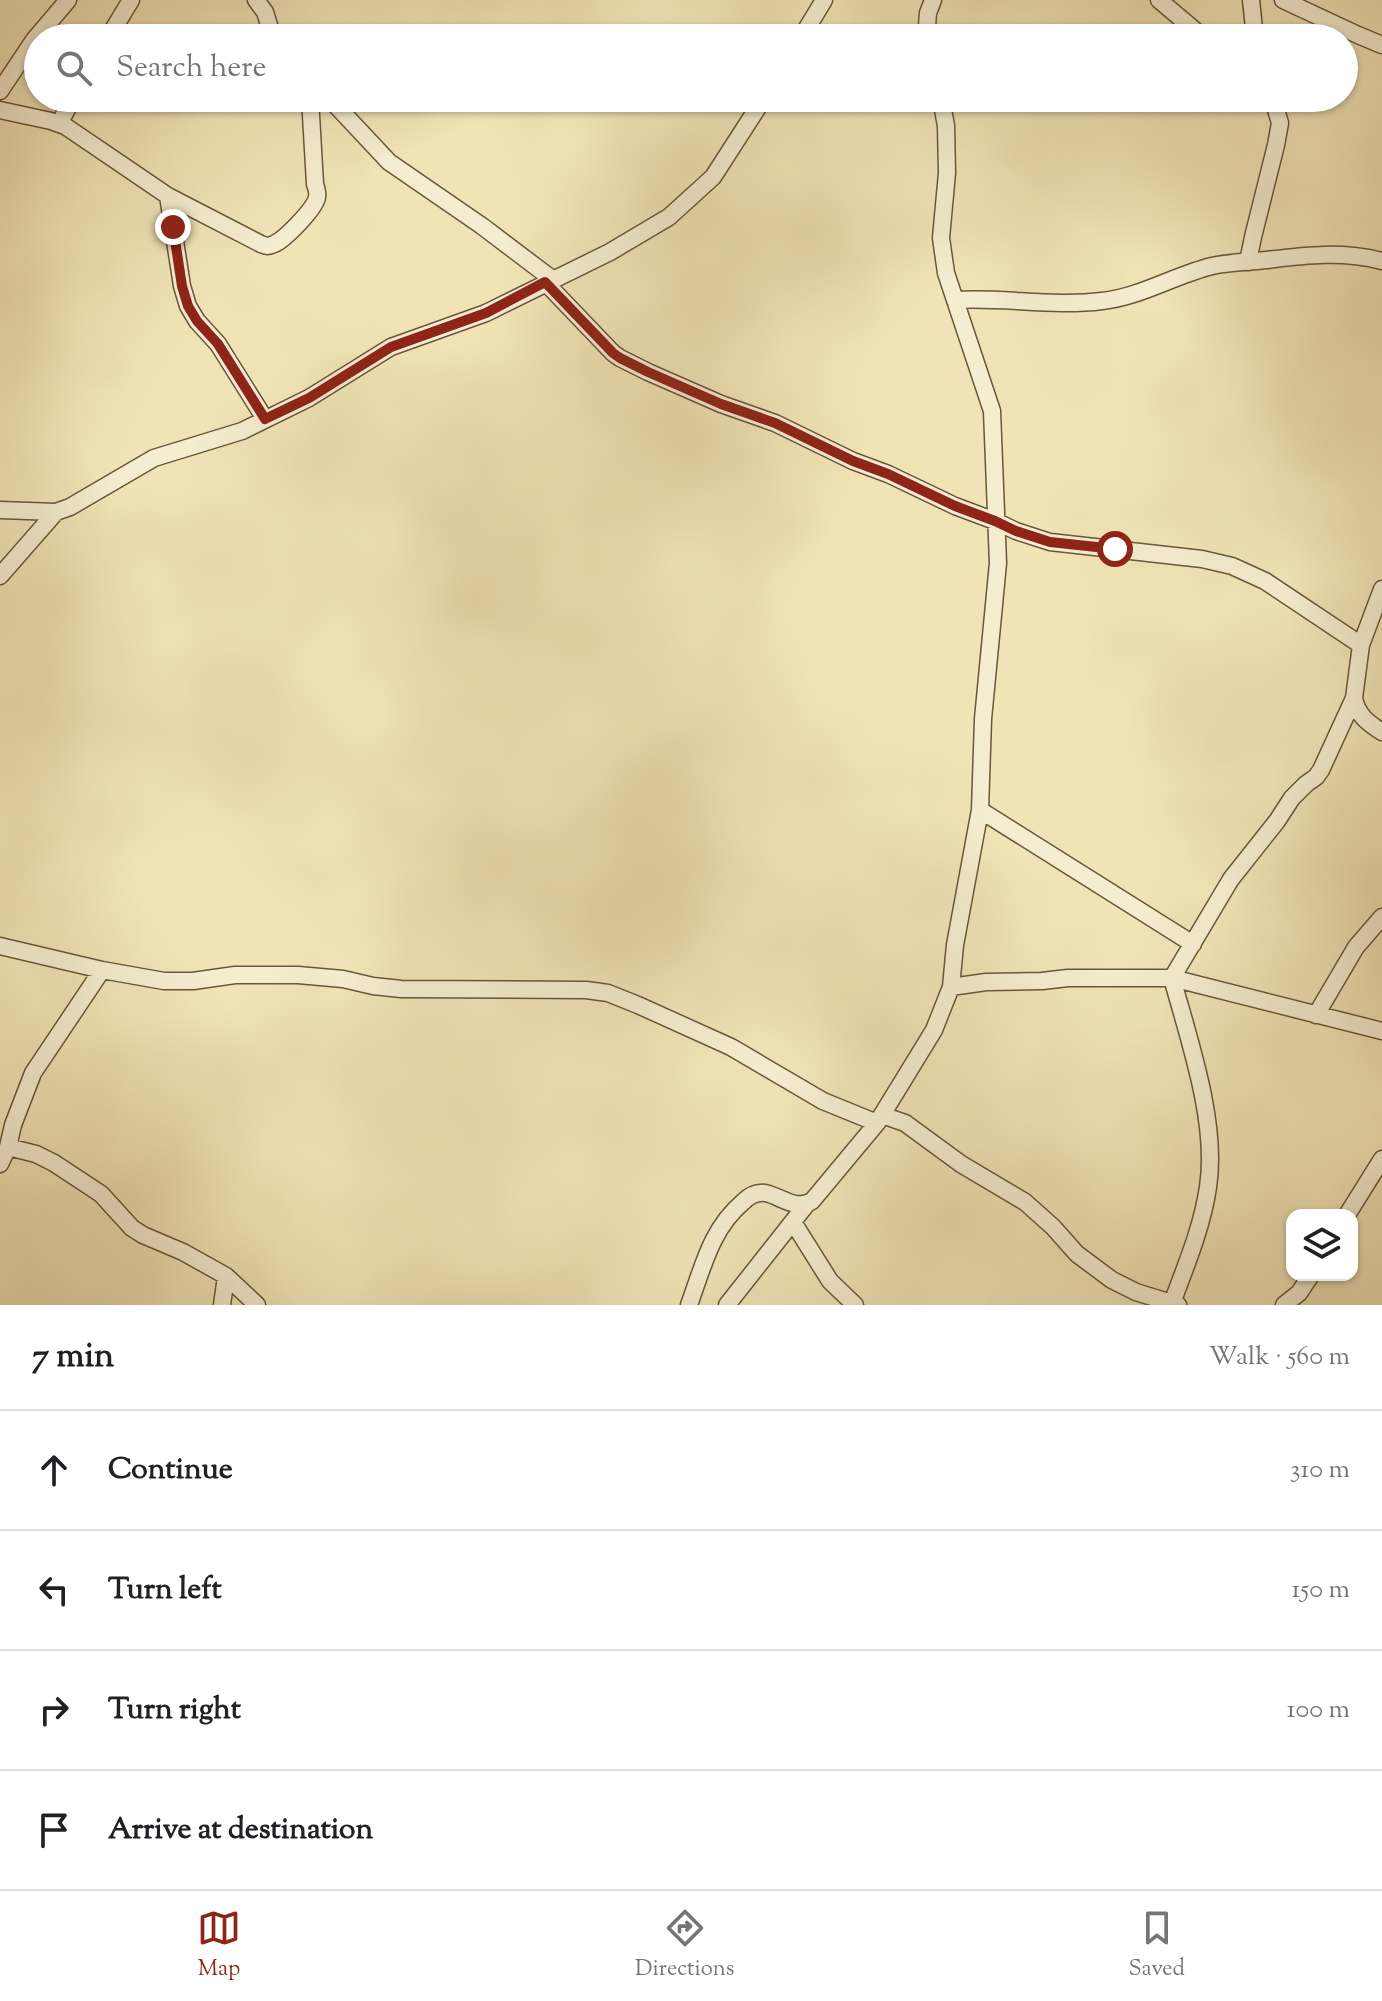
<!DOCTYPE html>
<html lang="en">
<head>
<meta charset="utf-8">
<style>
	:root { --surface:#fff; --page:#f2f2f2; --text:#202124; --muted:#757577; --line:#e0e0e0; --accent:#8f2418 }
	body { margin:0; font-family:"Sorts Mill Goudy",serif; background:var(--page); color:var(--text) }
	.controls { position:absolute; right:24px; bottom:24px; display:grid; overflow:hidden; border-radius:16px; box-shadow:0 2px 6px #0004 }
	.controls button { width:72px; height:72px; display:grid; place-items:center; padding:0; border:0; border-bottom:2px solid var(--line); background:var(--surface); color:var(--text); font:40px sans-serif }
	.stop { position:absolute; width:24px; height:24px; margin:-18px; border:6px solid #8f2418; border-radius:50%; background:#fff }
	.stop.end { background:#8f2418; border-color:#fff; box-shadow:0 2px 8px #0008 }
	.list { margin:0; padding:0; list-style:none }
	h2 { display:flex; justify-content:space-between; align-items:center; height:104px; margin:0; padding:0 32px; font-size:34px }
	h2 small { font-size:26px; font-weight:400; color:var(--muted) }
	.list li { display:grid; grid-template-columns:52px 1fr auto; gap:24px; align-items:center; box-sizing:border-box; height:120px; padding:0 32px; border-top:2px solid var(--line) }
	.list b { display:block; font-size:30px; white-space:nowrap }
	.list em { font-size:26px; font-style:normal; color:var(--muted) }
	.icon { flex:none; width:44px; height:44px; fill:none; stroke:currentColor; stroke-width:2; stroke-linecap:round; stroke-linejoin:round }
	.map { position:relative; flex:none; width:1382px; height:1305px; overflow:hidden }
	.search { position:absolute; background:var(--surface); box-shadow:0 2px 6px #0004; left:24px; right:24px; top:24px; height:88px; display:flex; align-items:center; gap:20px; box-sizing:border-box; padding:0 28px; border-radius:44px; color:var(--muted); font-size:30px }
	.sheet { height:584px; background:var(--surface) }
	nav { display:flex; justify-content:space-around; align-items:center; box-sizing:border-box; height:112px; border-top:2px solid var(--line); background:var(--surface); font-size:22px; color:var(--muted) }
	nav a { display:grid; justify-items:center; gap:4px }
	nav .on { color:var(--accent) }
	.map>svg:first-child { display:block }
</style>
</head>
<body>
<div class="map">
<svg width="1382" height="1305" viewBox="0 0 1382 1305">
	<rect width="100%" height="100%" fill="#f0e4b7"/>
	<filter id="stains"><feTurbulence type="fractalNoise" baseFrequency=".0025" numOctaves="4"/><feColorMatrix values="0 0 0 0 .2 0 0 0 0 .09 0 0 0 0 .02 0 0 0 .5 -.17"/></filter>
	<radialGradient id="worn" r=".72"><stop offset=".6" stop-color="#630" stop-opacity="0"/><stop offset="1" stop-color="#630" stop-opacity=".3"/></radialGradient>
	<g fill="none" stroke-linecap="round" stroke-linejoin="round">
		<g stroke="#6a563a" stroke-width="19">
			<path id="minor" d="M 256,0 L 265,12 L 273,38
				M 1159,0 L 1204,38
				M 1251,0 L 1255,38
				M 1283,0 L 1358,35 L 1382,45
				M 108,38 L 131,0
				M 801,38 L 824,0
				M 926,38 L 928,13 L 933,0
				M 0,91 L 34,40 L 68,0
				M 329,98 L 389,162 L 482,226 L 552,279
				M 0,110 L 51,121 L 65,126 L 168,196 L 261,244 C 266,246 268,247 274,244 C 284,240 316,208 317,197 C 318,193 316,187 315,184 L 310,98
				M 59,124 L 73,98
				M 168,196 L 182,286 L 188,306 L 197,321 L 218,344 L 265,419
				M 1248,262 L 1253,237 L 1276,145 L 1280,123 L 1275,106 L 1271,98
				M 545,282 L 613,353 L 620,358 L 648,372 L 721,404 L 775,423 L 853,461 L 888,474 L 955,506 L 995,521 L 1016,531 L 1050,542 L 1202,559 L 1232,566 L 1265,581 L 1361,645
				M 955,300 C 1004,297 1053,307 1102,301 C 1140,297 1175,275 1212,266 C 1230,262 1249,262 1267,260 C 1307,255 1343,251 1382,261
				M 0,510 L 56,512 L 70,507 L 154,458 L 242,431 L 309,398 L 391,347 L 486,313 L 610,252 L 669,217 L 713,177 L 764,98
				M 0,576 L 56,512
				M 1354,698 C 1357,715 1368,723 1382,732
				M 980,810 L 1193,944
				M 0,946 L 102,970 L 164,981 L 193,981 L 235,975 L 298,975 L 343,979 L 373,986 L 401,989 L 586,990 L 608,993 L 638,1005 L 731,1047 L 823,1101 L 877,1123
				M 102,970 L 33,1073 L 13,1125 L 8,1147 L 36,1154 L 54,1163 L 101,1194 L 132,1228 L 143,1235 L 183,1252 L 226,1276 L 257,1305
				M 951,987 L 986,982 L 1042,981 L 1068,978 L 1172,978 L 1382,1031
				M 1316,1015 L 1356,947 L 1382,917
				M 882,1115 L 905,1123 L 961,1164 L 1025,1202 L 1053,1227 L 1077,1254 L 1112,1280 L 1136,1292 L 1178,1305
				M 0,1164 L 8,1147
				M 1347,1215 L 1382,1159
				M 793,1222 L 830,1281 L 855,1305
				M 1172,1303 C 1186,1265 1202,1228 1208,1187 C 1218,1123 1189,1040 1172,978 L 1231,879 L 1277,821 L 1292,798 L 1306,784 L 1316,777 L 1321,770 L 1354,698 L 1361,645 L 1382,589
				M 222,1305 L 226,1276
				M 689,1305 C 703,1267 711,1229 743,1202 C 749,1196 756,1192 765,1193 C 781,1196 795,1211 812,1201 L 877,1123 L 934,1030 L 951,987 L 955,945 L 980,810 L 983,719 L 998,563 L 992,411 L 946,273 L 941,238 L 947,173 L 946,126 L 941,98
				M 727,1305 L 806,1205
				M 1284,1305 L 1299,1293 L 1311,1275"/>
		</g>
		<use href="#minor" stroke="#f5edd0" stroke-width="16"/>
	</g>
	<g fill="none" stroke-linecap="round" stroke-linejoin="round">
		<path stroke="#8f2418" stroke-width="10" d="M 173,227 L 182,286 L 188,306 L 197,321 L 218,344 L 265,419 L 309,398 L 391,347 L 486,313 L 545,282 L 613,353 L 620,358 L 648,372 L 721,404 L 775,423 L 853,461 L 888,474 L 955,506 L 995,521 L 1016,531 L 1050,542 L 1115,549"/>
	</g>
	<rect width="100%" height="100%" filter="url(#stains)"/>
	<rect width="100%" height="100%" fill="url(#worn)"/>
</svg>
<div class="controls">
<button><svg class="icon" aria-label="layers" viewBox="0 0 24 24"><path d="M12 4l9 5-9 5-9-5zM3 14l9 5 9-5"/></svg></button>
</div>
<div class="stop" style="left:1115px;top:549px"></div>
<div class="stop end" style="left:173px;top:227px"></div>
<div class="search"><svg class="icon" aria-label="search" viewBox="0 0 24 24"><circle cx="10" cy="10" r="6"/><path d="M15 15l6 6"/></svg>Search here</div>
</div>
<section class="sheet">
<h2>7 min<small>Walk · 560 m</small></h2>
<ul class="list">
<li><svg class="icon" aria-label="ahead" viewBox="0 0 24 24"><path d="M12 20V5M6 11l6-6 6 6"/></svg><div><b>Continue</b></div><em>310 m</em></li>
<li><svg class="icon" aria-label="left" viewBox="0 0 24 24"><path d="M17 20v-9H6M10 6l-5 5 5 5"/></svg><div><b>Turn left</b></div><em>150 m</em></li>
<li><svg class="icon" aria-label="right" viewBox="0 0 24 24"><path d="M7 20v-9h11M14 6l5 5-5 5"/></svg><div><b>Turn right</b></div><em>100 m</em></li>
<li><svg class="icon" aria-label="arrive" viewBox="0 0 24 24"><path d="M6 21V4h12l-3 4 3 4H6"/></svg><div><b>Arrive at destination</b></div></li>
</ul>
</section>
<nav>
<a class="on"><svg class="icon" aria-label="map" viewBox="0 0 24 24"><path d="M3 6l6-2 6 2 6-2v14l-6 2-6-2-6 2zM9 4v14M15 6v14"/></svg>Map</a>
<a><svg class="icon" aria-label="directions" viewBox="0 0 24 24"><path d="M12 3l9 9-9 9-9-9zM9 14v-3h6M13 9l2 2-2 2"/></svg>Directions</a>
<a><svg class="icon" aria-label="saved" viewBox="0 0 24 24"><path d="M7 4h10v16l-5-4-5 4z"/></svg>Saved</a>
</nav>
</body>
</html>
